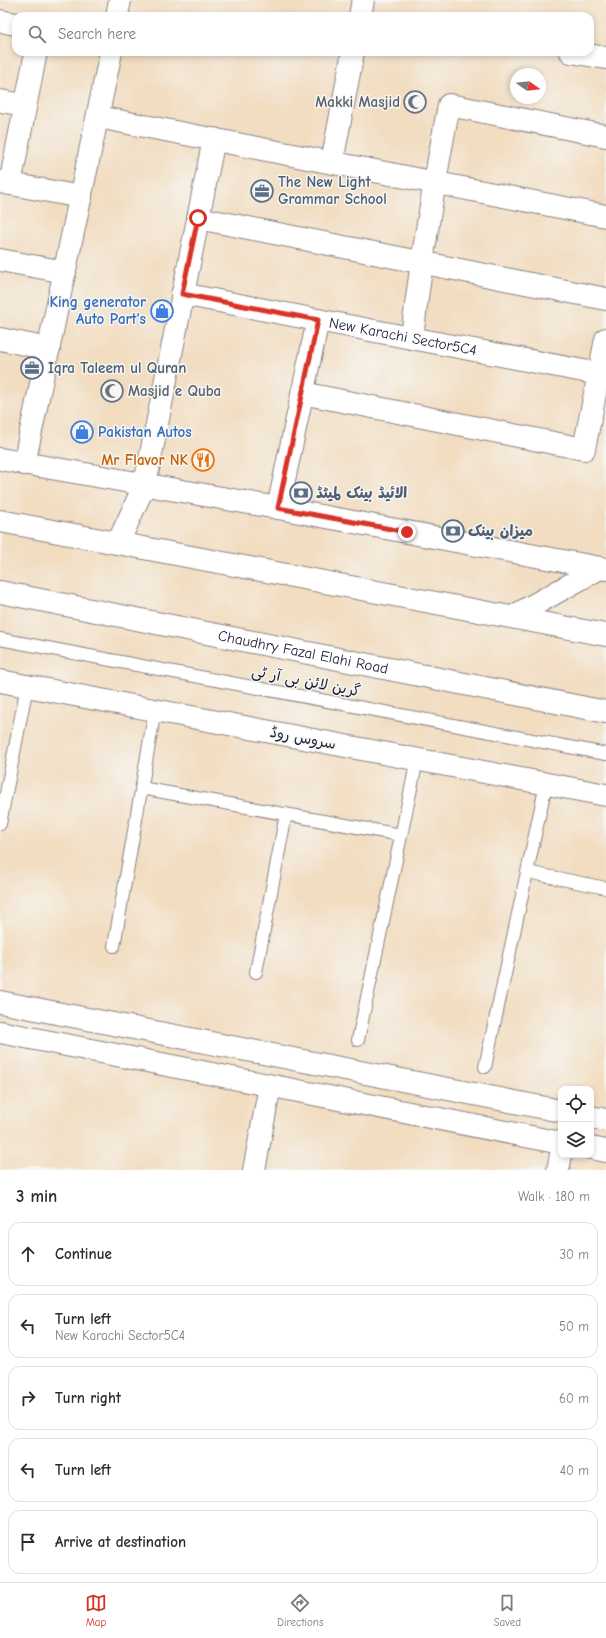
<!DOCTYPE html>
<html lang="en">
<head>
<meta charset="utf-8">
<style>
	:root { --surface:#fff; --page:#f7f7f7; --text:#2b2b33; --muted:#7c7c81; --line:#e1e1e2; --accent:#d93025 }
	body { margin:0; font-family:"Comic Neue","Playpen Sans Arabic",sans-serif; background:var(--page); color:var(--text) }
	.controls { position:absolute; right:12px; bottom:12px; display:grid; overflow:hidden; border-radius:8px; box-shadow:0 2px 6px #0003 }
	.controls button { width:36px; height:36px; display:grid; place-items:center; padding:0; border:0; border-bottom:1px solid var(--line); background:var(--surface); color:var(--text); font:20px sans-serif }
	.compass { position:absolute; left:510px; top:68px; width:36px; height:36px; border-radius:50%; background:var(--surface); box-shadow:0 2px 6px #0003; rotate:104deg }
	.stop { position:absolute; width:12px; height:12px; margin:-9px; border:3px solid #d93025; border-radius:50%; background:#fff }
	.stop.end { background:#d93025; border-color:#fff; box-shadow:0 1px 4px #0008 }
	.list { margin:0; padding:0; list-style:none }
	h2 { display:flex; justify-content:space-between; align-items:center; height:52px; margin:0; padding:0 16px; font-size:17px }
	h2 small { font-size:13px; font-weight:400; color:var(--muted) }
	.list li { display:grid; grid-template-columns:26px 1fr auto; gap:12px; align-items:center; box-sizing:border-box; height:64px; margin:0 8px 8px; padding:0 8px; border:1px solid var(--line); border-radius:12px }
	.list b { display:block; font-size:15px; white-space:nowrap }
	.list p { margin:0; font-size:13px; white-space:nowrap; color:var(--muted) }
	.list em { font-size:13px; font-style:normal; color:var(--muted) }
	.icon { flex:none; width:22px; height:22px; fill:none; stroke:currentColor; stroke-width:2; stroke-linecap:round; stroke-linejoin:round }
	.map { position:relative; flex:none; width:606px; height:1170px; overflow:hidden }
	.search { position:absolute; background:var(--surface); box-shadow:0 2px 6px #0003; left:12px; right:12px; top:12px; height:44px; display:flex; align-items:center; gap:10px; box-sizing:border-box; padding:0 14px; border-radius:12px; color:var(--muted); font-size:15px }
	.sheet { height:412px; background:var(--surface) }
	nav { display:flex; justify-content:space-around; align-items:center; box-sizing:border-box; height:56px; border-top:1px solid var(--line); background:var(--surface); font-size:11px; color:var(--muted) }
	nav a { display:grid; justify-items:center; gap:2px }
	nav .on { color:var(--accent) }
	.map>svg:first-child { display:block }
</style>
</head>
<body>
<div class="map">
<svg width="606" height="1170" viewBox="0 0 606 1170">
	<rect width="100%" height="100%" fill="#f6f6f2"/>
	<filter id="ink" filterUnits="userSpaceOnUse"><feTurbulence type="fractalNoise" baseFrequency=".025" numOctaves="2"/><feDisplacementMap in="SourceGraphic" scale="8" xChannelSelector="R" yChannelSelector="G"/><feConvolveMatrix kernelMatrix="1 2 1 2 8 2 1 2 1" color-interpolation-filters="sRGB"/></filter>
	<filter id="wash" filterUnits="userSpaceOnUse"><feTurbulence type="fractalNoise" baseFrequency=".012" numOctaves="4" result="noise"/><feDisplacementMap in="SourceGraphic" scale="16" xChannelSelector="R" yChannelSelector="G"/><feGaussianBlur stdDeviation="0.9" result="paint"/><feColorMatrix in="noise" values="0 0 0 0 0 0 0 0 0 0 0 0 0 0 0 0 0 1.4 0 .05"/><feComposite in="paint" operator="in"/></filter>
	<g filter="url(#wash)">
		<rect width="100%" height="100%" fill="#f2ddc1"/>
	</g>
	<g filter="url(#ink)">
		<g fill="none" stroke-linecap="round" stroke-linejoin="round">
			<g stroke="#8a807e" stroke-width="14">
				<path id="lane" d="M 0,639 L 606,754
					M 141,788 L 401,835
					M 0,824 L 27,686
					M 527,872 L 606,888
					M 114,946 L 155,710
					M 256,972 L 286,814
					M 358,1040 L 417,760
					M 485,1067 L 546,784"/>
			</g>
			<g stroke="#8a807e" stroke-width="24">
				<g id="street">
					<path d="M 117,16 L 120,0"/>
					<path d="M 360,16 L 363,0"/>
					<path d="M 0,21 L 16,24"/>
					<path d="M 571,52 L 606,58"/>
					<path d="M 0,101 L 25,105"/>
					<path d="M 98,117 L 606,216"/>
					<path d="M 332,162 L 353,52"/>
					<path d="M 0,182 L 81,197"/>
					<path d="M 10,184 L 36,52"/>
					<path d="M 198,218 L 606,299"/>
					<path d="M 0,260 L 65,272"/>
					<path id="s1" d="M 182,294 L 599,374"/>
					<path d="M 412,338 C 421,260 434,183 449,105 L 606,136"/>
					<path d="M 0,339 L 49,349"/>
					<path d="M 302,393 L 584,449 L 606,339"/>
					<path d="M 0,459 L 278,508 L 606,569"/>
					<path d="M 24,464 L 111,52"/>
					<path d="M 278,508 L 318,320"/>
					<path d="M 118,543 L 145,484 L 214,139"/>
					<path d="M 512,617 L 600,568"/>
					<path d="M 0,681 L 606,795"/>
					<path d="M 254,1170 L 270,1086"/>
					<path d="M 558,1170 L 561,1155"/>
				</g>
			</g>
			<g stroke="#8a807e" stroke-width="24">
				<path id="secondary" d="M 0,1002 L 561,1111
					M 0,1032 L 561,1143
					M 591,1117 L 606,1120
					M 591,1148 L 606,1151"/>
			</g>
			<g stroke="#8a807e" stroke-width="24">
				<g id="primary">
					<path d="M 0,521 L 606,635"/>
					<path id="s2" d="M 0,592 L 606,712"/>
				</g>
			</g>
			<use href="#lane" stroke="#fff" stroke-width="12"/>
			<use href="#street" stroke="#fff" stroke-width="22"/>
			<use href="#secondary" stroke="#fff" stroke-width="22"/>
			<use href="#primary" stroke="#fff" stroke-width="22"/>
		</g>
	</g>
	<g fill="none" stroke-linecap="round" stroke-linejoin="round" filter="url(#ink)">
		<path stroke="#d93025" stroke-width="5" d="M 198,218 L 182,294 L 318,320 L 278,508 L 407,532"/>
	</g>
	<defs>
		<g id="mosque-ring" transform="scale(1.15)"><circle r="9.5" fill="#f6f6f2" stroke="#6b7280" stroke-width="1.5"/><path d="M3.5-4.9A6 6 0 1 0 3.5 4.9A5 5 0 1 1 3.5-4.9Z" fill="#6b7280"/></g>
		<g id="office-ring" transform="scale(1.15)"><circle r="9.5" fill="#f6f6f2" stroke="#5c6f8a" stroke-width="1.5"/><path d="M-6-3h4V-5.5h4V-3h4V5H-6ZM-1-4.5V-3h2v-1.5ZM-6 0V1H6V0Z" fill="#5c6f8a"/></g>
		<g id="shop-ring" transform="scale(1.15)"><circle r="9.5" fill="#f6f6f2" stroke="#3f7fe0" stroke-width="1.5"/><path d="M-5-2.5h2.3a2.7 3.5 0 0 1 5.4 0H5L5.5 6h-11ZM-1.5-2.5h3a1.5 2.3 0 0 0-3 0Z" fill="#3f7fe0"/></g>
		<g id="restaurant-ring" transform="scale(1.15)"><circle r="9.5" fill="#f6f6f2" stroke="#e8710a" stroke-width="1.5"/><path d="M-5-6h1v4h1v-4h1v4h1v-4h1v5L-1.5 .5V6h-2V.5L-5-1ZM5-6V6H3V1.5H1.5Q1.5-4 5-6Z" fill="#e8710a"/></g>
		<g id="bank-ring" transform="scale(1.15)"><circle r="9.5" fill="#f6f6f2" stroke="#5c6f8a" stroke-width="1.5"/><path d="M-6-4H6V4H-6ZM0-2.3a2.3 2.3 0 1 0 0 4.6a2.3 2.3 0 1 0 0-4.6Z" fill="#5c6f8a"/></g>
	</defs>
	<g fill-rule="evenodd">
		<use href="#mosque-ring" x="415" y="102"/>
		<use href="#office-ring" x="262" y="191"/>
		<use href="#shop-ring" x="162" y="311"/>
		<use href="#office-ring" x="32" y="368"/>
		<use href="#mosque-ring" x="112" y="391"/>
		<use href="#shop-ring" x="82" y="432"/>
		<use href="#restaurant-ring" x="203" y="460"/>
		<use href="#bank-ring" x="301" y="493"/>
		<use href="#bank-ring" x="453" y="531"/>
	</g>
	<g text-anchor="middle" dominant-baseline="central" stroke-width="3" stroke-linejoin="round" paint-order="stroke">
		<g font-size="15" font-weight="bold" fill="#5b616d" stroke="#f6f6f2" text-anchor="end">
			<text x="400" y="102">Makki Masjid</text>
			<text x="128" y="391" text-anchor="start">Masjid e Quba</text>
		</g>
		<g font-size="15" font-weight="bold" fill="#4e5e75" stroke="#f6f6f2" text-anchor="start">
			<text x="278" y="182">The New Light<tspan x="278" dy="17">Grammar School</tspan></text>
			<text x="48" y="368">Iqra Taleem ul Quran</text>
			<text x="316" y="493">الائیڈ بینک لمیٹڈ</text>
			<text x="468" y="531">میزان بینک</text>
		</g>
		<g font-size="15" font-weight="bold" fill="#366cbe" stroke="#f6f6f2" text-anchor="end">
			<text x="146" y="302">King generator<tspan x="146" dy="17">Auto Part's</tspan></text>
			<text x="98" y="432" text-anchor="start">Pakistan Autos</text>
		</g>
		<g font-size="15" fill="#22223b" stroke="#f6f6f2">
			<text stroke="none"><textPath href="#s1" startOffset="225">New Karachi Sector5C4</textPath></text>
			<text stroke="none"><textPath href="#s2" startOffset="309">Chaudhry Fazal Elahi Road</textPath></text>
			<text transform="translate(306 681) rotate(11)">گرین لائن بی آر ٹی</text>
			<text transform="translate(303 738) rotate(11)">سروس روڈ</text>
		</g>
		<g font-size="15" font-weight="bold" fill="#c56008" stroke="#f6f6f2" text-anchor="end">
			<text x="188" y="460">Mr Flavor NK</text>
		</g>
	</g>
</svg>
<div class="controls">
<button><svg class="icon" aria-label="locate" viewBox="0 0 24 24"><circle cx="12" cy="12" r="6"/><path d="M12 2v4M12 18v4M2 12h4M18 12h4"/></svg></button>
<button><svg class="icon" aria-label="layers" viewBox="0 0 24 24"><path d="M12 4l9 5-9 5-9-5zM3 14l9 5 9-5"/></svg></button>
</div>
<svg class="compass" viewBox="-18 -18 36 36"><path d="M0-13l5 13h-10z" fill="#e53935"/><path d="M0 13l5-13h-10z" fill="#7c7c81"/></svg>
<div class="stop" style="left:198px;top:218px"></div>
<div class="stop end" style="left:407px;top:532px"></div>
<div class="search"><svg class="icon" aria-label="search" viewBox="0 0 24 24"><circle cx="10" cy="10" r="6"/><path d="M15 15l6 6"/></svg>Search here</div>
</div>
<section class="sheet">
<h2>3 min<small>Walk · 180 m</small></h2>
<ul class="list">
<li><svg class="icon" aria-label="ahead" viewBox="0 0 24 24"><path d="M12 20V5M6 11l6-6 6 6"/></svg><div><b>Continue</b></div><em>30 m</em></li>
<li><svg class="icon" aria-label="left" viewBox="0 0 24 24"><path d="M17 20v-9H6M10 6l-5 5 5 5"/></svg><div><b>Turn left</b><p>New Karachi Sector5C4</p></div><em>50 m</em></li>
<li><svg class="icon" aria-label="right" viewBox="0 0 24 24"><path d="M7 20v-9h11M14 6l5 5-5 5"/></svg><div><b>Turn right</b></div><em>60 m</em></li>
<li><svg class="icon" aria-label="left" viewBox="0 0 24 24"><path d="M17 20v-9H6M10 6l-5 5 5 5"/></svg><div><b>Turn left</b></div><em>40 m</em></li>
<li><svg class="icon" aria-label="arrive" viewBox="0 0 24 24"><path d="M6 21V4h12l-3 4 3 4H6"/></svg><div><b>Arrive at destination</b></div></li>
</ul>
</section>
<nav>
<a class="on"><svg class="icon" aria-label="map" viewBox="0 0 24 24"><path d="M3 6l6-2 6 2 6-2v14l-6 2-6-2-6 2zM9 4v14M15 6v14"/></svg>Map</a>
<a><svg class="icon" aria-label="directions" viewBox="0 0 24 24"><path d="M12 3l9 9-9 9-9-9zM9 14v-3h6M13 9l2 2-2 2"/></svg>Directions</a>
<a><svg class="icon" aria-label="saved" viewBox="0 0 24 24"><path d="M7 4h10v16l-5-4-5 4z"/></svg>Saved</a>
</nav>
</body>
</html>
